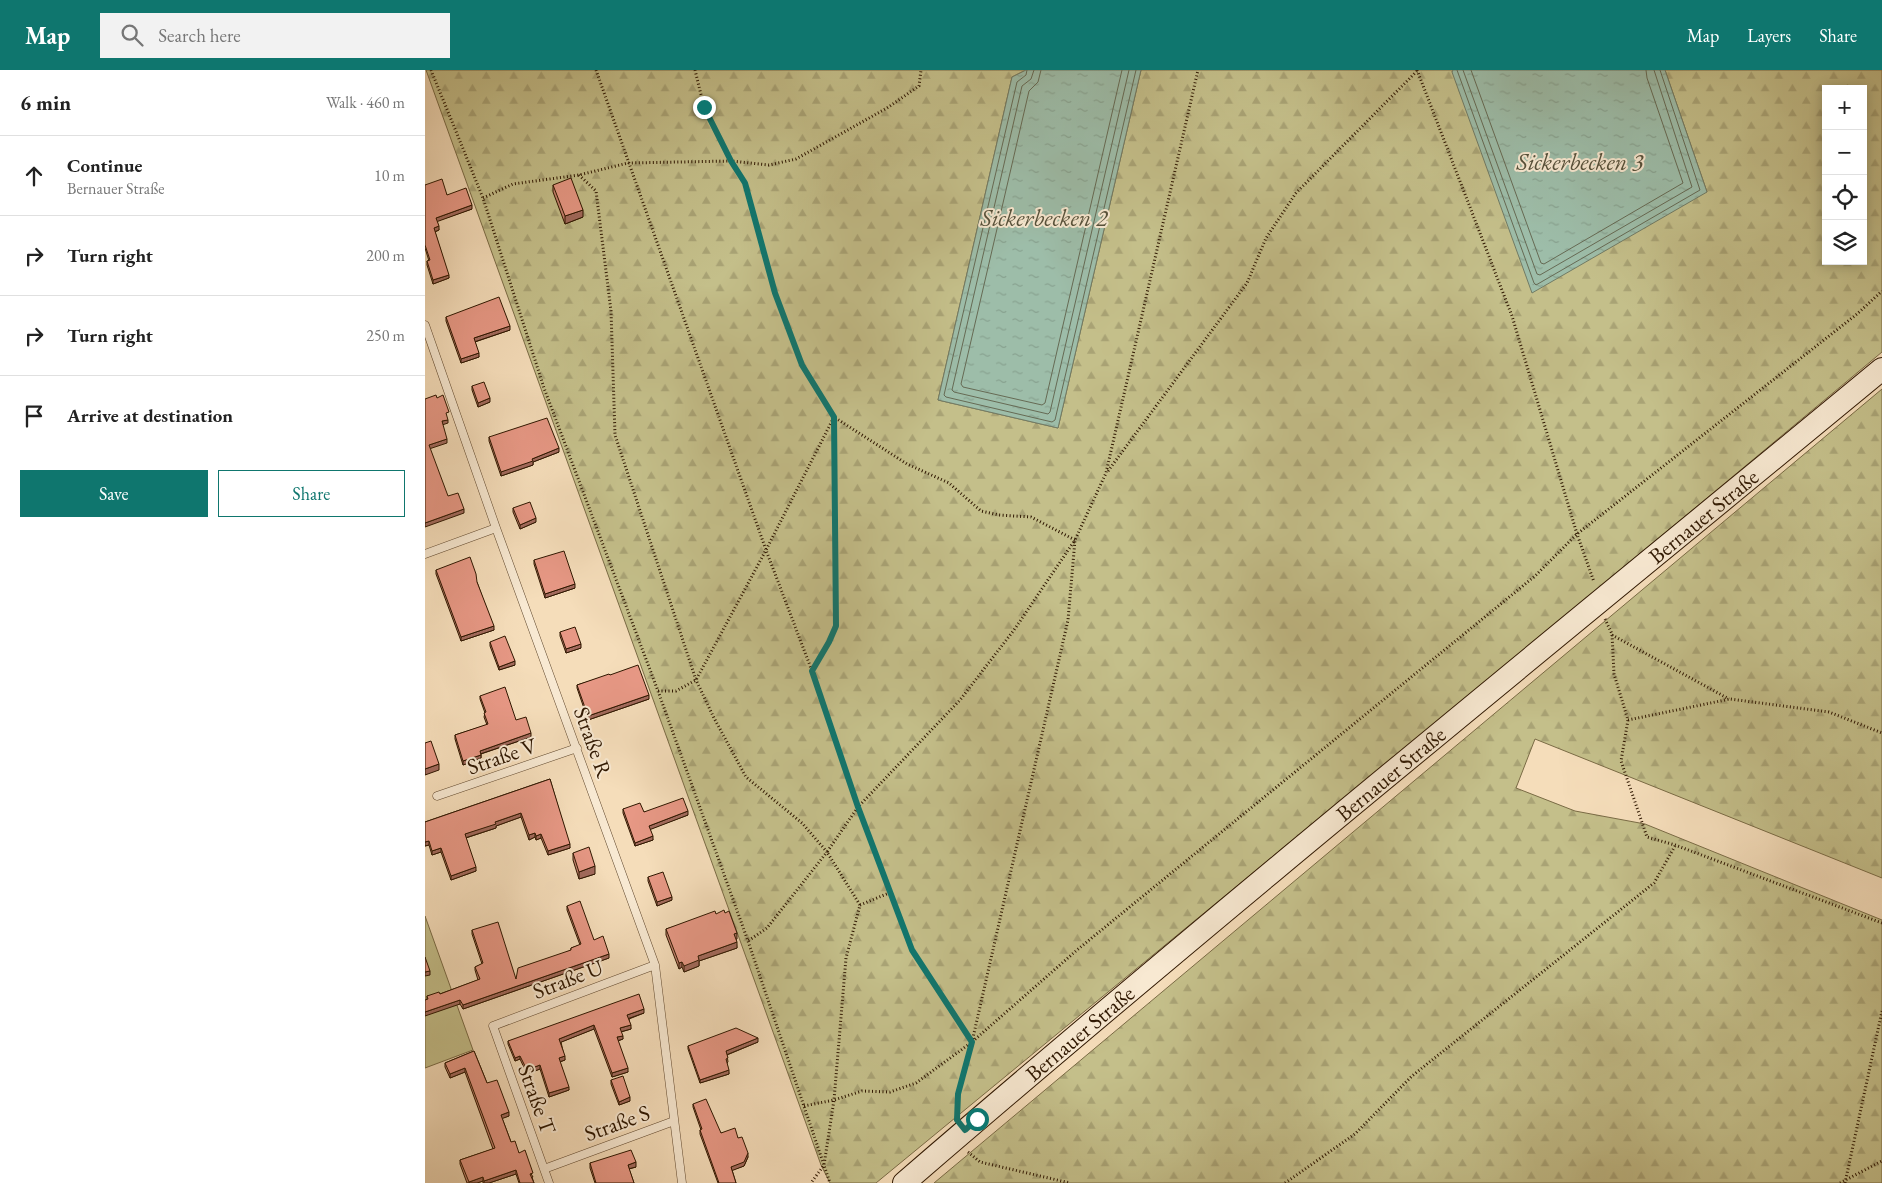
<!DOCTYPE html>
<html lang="en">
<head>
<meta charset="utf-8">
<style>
	:root { --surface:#fff; --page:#f2f2f2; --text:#222; --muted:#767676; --line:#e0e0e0; --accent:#0f766e }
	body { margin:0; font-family:"EB Garamond",serif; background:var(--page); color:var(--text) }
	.controls { position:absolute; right:15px; top:15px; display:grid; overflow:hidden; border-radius:0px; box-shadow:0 2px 12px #0003 }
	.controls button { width:45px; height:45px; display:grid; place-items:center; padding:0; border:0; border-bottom:1px solid var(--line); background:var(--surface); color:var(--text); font:25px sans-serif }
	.stop { position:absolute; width:15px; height:15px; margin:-11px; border:4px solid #0f766e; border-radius:50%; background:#fff }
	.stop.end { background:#0f766e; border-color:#fff; box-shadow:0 1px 5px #0008 }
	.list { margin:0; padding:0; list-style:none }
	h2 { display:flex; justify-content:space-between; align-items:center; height:65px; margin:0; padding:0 20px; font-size:21px }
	h2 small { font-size:16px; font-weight:400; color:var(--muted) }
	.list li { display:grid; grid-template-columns:32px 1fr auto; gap:15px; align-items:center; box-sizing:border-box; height:80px; padding:0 20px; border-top:1px solid var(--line) }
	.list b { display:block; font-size:19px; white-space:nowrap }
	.list p { margin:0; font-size:16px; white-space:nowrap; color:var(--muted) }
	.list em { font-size:16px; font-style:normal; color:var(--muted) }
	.actions { display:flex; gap:10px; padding:15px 20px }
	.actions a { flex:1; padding:11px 0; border:1px solid var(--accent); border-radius:0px; text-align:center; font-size:18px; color:var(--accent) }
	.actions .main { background:var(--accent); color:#fff }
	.icon { flex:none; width:28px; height:28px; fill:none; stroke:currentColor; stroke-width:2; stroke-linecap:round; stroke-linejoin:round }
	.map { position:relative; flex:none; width:1457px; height:1113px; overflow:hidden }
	header { display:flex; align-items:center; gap:30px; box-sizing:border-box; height:70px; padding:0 25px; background:var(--accent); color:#fff }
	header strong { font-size:24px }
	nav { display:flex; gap:28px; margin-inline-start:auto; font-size:18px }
	.search { width:350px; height:45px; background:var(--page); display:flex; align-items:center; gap:12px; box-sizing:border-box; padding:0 18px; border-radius:0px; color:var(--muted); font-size:19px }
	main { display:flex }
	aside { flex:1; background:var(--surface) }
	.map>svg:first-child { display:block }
</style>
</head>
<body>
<header>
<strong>Map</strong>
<div class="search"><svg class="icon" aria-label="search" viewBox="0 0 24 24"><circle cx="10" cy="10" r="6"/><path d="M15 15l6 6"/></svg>Search here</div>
<nav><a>Map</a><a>Layers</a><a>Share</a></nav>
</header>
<main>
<aside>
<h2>6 min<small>Walk · 460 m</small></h2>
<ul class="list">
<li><svg class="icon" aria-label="ahead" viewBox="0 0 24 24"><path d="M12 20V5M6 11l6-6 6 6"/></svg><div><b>Continue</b><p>Bernauer Straße</p></div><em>10 m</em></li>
<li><svg class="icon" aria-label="right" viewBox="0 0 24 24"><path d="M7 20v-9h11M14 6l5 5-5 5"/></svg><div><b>Turn right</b></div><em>200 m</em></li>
<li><svg class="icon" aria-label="right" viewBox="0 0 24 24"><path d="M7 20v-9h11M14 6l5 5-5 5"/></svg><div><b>Turn right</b></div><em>250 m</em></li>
<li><svg class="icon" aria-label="arrive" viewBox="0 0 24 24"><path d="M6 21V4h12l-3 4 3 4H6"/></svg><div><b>Arrive at destination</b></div></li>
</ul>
<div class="actions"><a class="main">Save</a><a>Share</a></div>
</aside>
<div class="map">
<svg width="1457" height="1113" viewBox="0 0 1457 1113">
	<defs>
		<pattern id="forest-firs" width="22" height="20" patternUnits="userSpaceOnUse" patternTransform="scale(1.25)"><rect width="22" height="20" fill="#c4bf8a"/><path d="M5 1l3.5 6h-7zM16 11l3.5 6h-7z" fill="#a9a375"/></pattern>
		<pattern id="water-ripples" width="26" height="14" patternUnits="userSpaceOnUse" patternTransform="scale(1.25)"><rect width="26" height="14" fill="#9dbda9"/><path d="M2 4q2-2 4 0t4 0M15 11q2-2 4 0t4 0" fill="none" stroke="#88a290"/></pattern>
	</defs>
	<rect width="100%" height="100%" fill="#f5ddba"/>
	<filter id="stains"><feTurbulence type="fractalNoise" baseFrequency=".004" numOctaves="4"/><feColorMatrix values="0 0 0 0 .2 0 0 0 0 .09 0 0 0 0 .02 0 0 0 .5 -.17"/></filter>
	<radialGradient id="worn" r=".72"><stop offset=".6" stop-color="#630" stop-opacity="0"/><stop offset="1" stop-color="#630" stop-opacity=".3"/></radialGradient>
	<path fill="#c4bf8a" stroke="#7a6b45" d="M 0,846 L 48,980 L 0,998 Z"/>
	<path fill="url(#forest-firs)" stroke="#7a6b45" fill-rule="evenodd" d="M 1,0 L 601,0 L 587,7 L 513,330 L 633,358 L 716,0 L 1028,0 L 1027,2 L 1282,122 L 1240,0 L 1457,0 L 1457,282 L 1191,504 L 451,1113 L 405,1113 L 396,1095 ZM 1401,19 L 1438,19 L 1438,191 L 1401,191 Z
		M 1457,319 L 1457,808 L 1110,669 L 1091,718 L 1150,741 L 1220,754 L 1457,850 L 1457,1113 L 509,1113 Z"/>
	<path fill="url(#water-ripples)" stroke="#717b65" d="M 601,0 L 716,0 L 633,358 L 513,330 L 587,7 Z
		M 1028,0 L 1240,0 L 1282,122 L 1107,223 L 1027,2 Z"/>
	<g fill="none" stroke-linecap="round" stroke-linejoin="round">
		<path stroke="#666a54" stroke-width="1" d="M 602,0 L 601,5 L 592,12 L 519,325 L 521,327 L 627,352 L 630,350 L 711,0
			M 609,0 L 606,9 L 597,16 L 527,320 L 529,322 L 623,344 L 625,342 L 704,0
			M 616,0 L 613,12 L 604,21 L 536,314 L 538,317 L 617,335 L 620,333 L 697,0
			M 1032,0 L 1109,213 L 1111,215 L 1275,120 L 1235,0
			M 1038,0 L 1112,204 L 1115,205 L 1267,117 L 1229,0
			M 1046,0 L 1116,193 L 1119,194 L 1258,113 L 1222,8 L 1221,0"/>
		<g stroke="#60482e" stroke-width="9">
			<path id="lane" d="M 0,255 L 71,458 L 230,895 L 257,1113
				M 0,484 L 71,458
				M 12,726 L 152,678
				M 119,1099 L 249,1051
				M 124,1113 L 68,956 L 230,895"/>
		</g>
		<g stroke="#2f1700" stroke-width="24">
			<g id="secondary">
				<path id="s1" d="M 479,1113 C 800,836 1130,569 1457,299"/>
			</g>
		</g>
		<path stroke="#2f1700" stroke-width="3" stroke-dasharray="1 2.5" stroke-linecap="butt" d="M 6,0 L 58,128 L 119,318 L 233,621 L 323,871 L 405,1113
			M 171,0 L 341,480 L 387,601 L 433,737 L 487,880 L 547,971
			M 270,0 L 279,37 L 306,91 L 320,113 L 350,223 L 377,295 L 409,347 L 482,394 L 524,413 L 556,441 L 574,445 L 606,447 L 650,470 L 589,560 L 535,630 L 433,737 L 402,782 L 435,835 L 421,888 L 409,1030 L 399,1095 L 386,1113
			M 992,0 L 1087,246 L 1152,464 L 1169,512
			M 154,105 L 171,121 L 186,241 L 190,365 L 271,610 L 289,648 L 321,707 L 377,753 L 402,782 L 342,858 L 323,871
			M 58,128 L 88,114 L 154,105 L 203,93 L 306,91 L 344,95 L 371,89 L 462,38 L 494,16 L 496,0
			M 683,401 L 822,213 L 841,168 L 871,123 L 992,1
			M 1180,549 L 1187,564 L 1189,604 L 1203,650 L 1196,691 L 1222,767 L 1250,775 L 1457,853
			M 1187,565 L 1304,629
			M 387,601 L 404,572 L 411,556 L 409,347
			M 233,621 L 251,621 L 271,610 L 341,480 L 409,347
			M 1203,650 L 1305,629 L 1404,642 L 1457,663
			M 435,835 L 464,823
			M 379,1036 L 409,1030 L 437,1021 L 465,1022 L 491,1013 L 547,972 L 652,880 L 1110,506 L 1152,464 L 1432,244 L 1457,221
			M 532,1044 L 533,1025 L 547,972 L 643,550 L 650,470 L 681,403 L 773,0
			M 543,1082 L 555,1092 L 645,1113
			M 860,1113 L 930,1064 L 987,1006 L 1229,813 L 1250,776
			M 1415,1113 L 1457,1091
			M 1420,1113 L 1457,941"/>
		<use href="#lane" stroke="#f8e9d2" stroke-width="8"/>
		<use href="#secondary" stroke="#f8e9d2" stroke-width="22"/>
	</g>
	<path fill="#c78372" stroke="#2f1700" d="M 0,115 L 22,125 L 47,139 L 12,151 L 14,160 L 10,162 L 24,208 L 8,214 L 2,195 L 2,191 L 4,191 L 0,178 Z
		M 128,115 L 158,147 L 140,154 L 128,122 Z
		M 21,247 L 85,260 L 50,272 L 54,287 L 36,293 L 21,251 Z
		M 47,316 L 65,332 L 53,337 L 47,320 Z
		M 64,367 L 134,382 L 108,392 L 108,395 L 76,406 L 64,371 Z
		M 88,438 L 111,452 L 95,459 L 88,442 Z
		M 109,490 L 150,518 L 120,528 L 109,494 Z
		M 11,500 L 52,512 L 69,560 L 36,571 L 11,504 Z
		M 135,562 L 156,578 L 141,583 L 135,566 Z
		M 65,572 L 90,595 L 74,600 L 65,576 Z
		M 185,605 L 224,629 L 163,650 L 152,618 L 152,615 Z
		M 55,626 L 91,650 L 106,667 L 56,684 L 56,688 L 38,695 L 30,669 L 30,665 L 62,655 L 59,647 L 60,643 L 55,629 Z
		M 125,709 L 145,778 L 123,785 L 116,768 L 111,770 L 110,767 L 104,770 L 96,747 L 71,756 L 71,758 L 41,768 L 51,801 L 26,810 L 16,782 L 7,785 L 4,775 L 0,776 L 0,752 Z
		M 198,739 L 219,742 L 263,745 L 225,759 L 228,770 L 210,776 L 198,743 Z
		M 148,783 L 170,804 L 154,809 L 148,790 Z
		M 223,807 L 247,830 L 232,836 L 223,811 Z
		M 142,836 L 169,870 L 184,888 L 38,939 L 35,934 L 2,929 L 2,926 L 15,924 L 53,910 L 50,900 L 50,897 L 57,894 L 47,864 L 47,860 L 91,909 L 146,880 L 146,878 L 155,875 L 142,840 Z
		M 291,844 L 312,869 L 311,869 L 312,878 L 274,891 L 274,896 L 259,902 L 257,897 L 254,899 L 241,865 L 241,859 Z
		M 219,943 L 204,949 L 206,959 L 196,962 L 198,969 L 193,971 L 203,1002 L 187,1007 L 169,959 L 136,972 L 140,990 L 135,992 L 144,1020 L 124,1027 L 115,999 L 102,1004 L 95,989 L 90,991 L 83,974 L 83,971 Z
		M 333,972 L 302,985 L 303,992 L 302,993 L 304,1004 L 275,1013 L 263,979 L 263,976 Z
		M 49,981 L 62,1013 L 84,1046 L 77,1048 L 86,1072 L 94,1083 L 108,1107 L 107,1107 L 109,1113 L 94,1113 L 91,1104 L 64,1113 L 58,1113 L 58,1111 L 52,1113 L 42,1113 L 35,1094 L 35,1090 L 68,1079 L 40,1002 L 25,1008 L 20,997 L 20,993 Z
		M 186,1010 L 205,1031 L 194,1035 L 186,1014 Z
		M 268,1034 L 296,1063 L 313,1068 L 323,1087 L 319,1096 L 307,1100 L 311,1113 L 293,1113 L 275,1064 L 275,1060 L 276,1060 L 268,1037 Z
		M 165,1093 L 211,1097 L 204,1099 L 209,1113 L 170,1113 L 165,1098 Z"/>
	<path fill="#a26a5d" stroke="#2f1700" d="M 47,135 L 47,139 L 11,152 L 11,148 Z
		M 158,140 L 158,147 L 140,154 L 140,146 Z
		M 14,156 L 14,160 L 9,162 L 9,158 Z
		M 24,205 L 24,208 L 8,214 L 8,210 Z
		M 85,256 L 85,260 L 49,272 L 49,268 Z
		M 54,283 L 54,287 L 36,293 L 36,289 Z
		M 65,328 L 65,332 L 53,337 L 53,333 Z
		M 23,350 L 23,353 L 17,355 L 17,351 Z
		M 22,369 L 22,373 L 4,379 L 4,375 Z
		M 134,378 L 134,382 L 108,392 L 108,395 L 76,406 L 76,402 L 107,389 Z
		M 39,439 L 39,443 L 0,457 L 0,453 Z
		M 111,448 L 111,452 L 95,459 L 95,455 Z
		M 150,514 L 150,518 L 120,528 L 120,524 Z
		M 69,556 L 69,560 L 36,571 L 36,567 Z
		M 156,574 L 156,578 L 141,583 L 141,579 Z
		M 90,591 L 90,595 L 74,600 L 74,597 Z
		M 224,625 L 224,629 L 163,650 L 163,646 Z
		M 106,663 L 106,667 L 55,684 L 55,681 Z
		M 56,685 L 56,688 L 38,695 L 38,691 Z
		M 14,694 L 14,700 L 0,705 L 0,699 Z
		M 263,741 L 263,745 L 224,760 L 224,756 Z
		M 96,743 L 96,747 L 71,756 L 71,758 L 40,768 L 40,764 L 70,752 Z
		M 110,763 L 110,767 L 104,770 L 104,765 Z
		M 116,764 L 116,768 L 111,770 L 111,766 Z
		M 228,766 L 228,770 L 210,776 L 210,773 Z
		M 4,771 L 4,775 L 0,776 L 0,772 Z
		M 145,774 L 145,778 L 123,785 L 123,781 Z
		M 16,778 L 16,782 L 7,785 L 7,781 Z
		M 170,796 L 170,804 L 154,809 L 154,802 Z
		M 51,797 L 51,801 L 26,810 L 26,806 Z
		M 247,827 L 247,830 L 232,836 L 232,832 Z
		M 312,863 L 312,869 L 309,870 L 309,864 Z
		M 312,872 L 312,878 L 274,891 L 274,896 L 259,902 L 259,896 L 273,886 Z
		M 184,884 L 184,888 L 38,939 L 38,935 Z
		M 257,892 L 257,897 L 254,899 L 254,893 Z
		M 5,901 L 5,905 L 0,906 L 0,902 Z
		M 35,930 L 35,934 L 0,946 L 0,942 Z
		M 219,939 L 219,943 L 202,949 L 202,945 Z
		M 169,955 L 169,959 L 134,973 L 134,969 Z
		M 206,955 L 206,959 L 195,962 L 195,958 Z
		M 198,966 L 198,969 L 192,971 L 192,967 Z
		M 333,968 L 333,972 L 301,985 L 301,981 Z
		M 95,986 L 95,989 L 90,991 L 90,988 Z
		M 140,986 L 140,990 L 134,992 L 134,988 Z
		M 115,995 L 115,999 L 102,1004 L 102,1000 Z
		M 40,998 L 40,1002 L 25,1008 L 25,1004 Z
		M 203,998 L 203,1002 L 187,1007 L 187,1003 Z
		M 304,1000 L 304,1004 L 275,1013 L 275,1010 Z
		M 144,1017 L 144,1020 L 124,1027 L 124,1023 Z
		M 205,1027 L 205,1031 L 194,1035 L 194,1032 Z
		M 84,1042 L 84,1046 L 76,1049 L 76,1045 Z
		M 323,1083 L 323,1087 L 319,1096 L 306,1101 L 306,1097 Z
		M 211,1092 L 211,1097 L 203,1099 L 203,1095 Z
		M 91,1100 L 91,1104 L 64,1113 L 59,1113 L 59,1111 Z
		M 58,1107 L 58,1111 L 52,1113 L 44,1113 L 44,1112 Z"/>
	<path fill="#e79885" stroke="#2f1700" d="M 146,108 L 158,140 L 140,146 L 128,115 Z
		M 17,109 L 22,125 L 41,118 L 47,135 L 11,148 L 14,156 L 9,158 L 24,205 L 8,210 L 2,191 L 5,190 L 0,175 L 0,115 Z
		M 74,227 L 85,256 L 49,268 L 54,283 L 36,289 L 21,247 Z
		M 59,312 L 65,328 L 53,333 L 47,316 Z
		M 11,325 L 12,328 L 18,325 L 24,342 L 21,343 L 23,350 L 17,351 L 22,369 L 4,375 L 23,426 L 33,423 L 39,439 L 0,453 L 0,329 Z
		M 122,348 L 134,378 L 107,389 L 108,391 L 76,402 L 64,367 Z
		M 105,432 L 111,448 L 95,455 L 88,438 Z
		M 139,481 L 150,514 L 120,524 L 109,490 Z
		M 45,487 L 51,504 L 52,512 L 69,556 L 36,567 L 11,500 Z
		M 150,557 L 156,574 L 141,579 L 135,562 Z
		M 80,566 L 90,591 L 74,597 L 65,572 Z
		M 213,595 L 224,625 L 163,646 L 152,615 L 184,604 L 185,605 Z
		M 80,617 L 91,650 L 101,647 L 106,663 L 55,681 L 56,685 L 38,691 L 30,665 L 63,654 L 59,643 L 61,642 L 55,626 Z
		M 6,671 L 14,694 L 0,699 L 0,673 Z
		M 125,709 L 145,774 L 123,781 L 116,764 L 111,766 L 110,763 L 104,765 L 96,743 L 70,752 L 71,754 L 40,764 L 51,797 L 26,806 L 16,778 L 7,781 L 4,771 L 0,772 L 0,752 Z
		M 258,728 L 263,741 L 224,756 L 228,766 L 210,773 L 198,739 L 215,733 L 219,742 Z
		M 164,777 L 170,796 L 154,802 L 148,783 Z
		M 238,802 L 247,827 L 232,832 L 223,807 Z
		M 155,831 L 169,870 L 178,866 L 184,884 L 38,935 L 35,930 L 0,942 L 0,930 L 3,929 L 2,926 L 14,922 L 15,924 L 55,909 L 50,897 L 58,893 L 47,860 L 73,852 L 91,909 L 93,898 L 146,880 L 146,878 L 156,874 L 142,836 Z
		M 299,840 L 300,843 L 304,841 L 312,863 L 309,864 L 312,872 L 273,886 L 274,890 L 259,896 L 257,892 L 254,893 L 241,859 L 290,841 L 291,844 Z
		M 0,887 L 5,901 L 0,902 Z
		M 214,924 L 219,939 L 202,945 L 206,955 L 195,958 L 198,966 L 192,967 L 203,998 L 187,1003 L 169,955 L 134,969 L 140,986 L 134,988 L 144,1017 L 124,1023 L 115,995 L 102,1000 L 95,986 L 90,988 L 83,971 Z
		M 311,958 L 333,968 L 301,981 L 303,988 L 301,989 L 304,1000 L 275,1010 L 263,976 Z
		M 49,981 L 62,1013 L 72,1010 L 84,1042 L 76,1045 L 86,1072 L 90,1071 L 94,1083 L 100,1080 L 108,1103 L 105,1104 L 109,1113 L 95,1113 L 91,1100 L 59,1111 L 58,1107 L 44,1112 L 35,1090 L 70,1078 L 40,998 L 25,1004 L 20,993 Z
		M 198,1006 L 205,1027 L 194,1032 L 186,1010 Z
		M 281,1029 L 296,1063 L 310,1058 L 313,1068 L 317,1067 L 323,1083 L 319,1092 L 306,1097 L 311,1113 L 294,1113 L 275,1060 L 277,1059 L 268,1034 Z
		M 206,1080 L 211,1092 L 203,1095 L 209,1113 L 171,1113 L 165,1093 Z"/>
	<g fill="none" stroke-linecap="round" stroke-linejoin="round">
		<path stroke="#0f766e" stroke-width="6" d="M 279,37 L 306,91 L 320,113 L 350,223 L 377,295 L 409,347 L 411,556 L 404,572 L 387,601 L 433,737 L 487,880 L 547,972 L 533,1024 L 532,1050 L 540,1060 L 552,1049"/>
	</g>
	<g text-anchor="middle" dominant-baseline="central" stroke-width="4" stroke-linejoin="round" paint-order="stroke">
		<g font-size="22" fill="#2f1700" stroke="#f8e9d2">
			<text stroke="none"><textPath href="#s1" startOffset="1041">Bernauer Straße</textPath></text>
			<text transform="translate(168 672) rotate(70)">Straße R</text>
			<text transform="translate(77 686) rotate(-19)">Straße V</text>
			<text stroke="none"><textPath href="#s1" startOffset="636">Bernauer Straße</textPath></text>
			<text transform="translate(143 909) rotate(-21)">Straße U</text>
			<text stroke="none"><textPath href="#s1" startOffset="231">Bernauer Straße</textPath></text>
			<text transform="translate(112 1029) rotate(70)">Straße T</text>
			<text transform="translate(192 1053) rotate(-20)">Straße S</text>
		</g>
		<g font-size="24" font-style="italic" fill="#56513b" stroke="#f8e9d2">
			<text x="1155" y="91">Sickerbecken 3</text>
			<text x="619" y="147">Sickerbecken 2</text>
		</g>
	</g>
	<rect width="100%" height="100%" filter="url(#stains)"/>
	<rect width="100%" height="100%" fill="url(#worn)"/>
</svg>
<div class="controls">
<button>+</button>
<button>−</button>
<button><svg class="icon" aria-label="locate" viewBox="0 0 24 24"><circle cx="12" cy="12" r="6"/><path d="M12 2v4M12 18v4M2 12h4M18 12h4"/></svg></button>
<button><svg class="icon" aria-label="layers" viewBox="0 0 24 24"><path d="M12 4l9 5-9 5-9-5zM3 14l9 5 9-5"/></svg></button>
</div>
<div class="stop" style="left:552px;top:1049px"></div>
<div class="stop end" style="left:279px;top:37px"></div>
</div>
</main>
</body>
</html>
